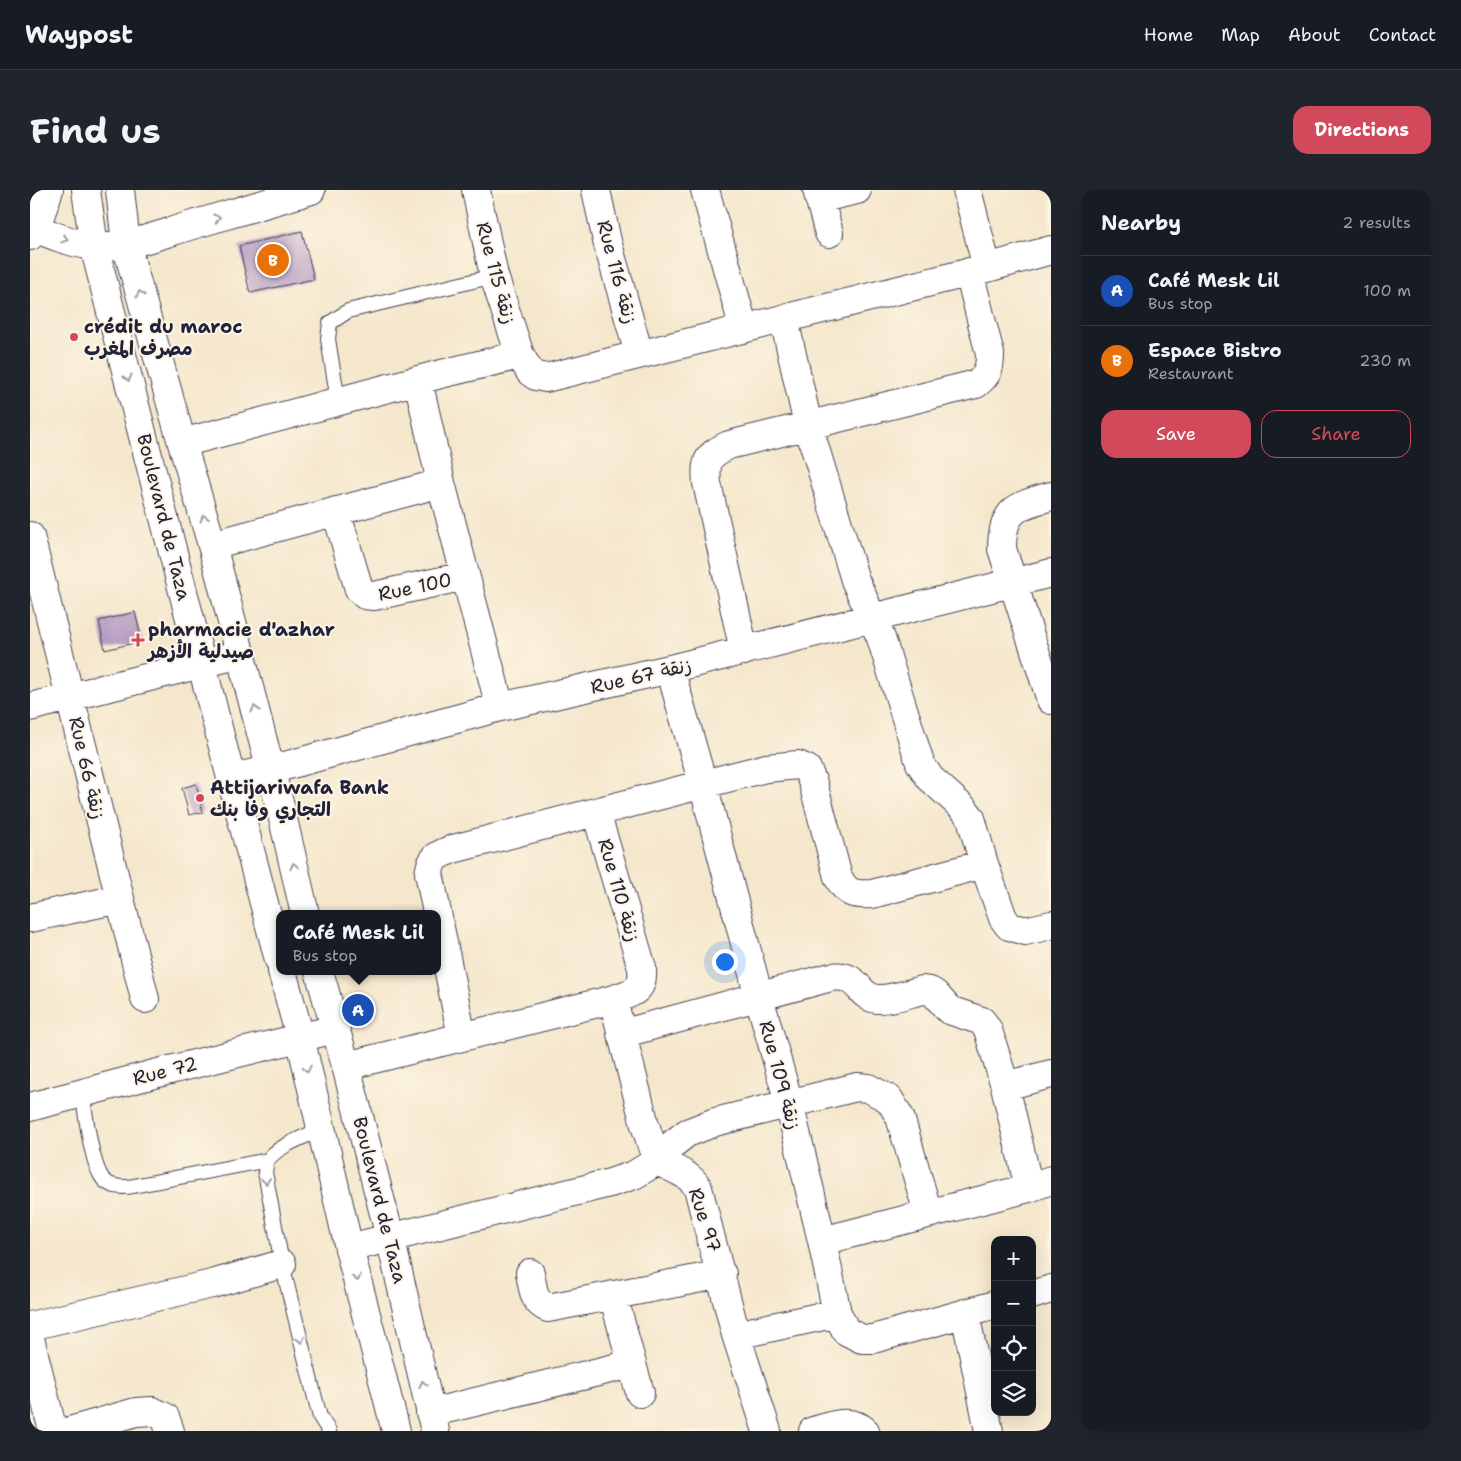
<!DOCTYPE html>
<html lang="en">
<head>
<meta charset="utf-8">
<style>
	:root { --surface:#171b24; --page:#20242c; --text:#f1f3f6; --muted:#9ea1a6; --line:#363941; --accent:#d1495b }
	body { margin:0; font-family:"Shantell Sans","Playpen Sans Arabic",sans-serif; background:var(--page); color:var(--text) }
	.controls { position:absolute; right:15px; bottom:15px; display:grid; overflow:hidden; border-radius:10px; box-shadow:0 5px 20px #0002 }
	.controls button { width:45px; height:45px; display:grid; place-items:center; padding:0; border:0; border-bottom:1px solid var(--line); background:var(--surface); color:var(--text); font:25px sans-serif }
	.you { position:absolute; left:694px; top:771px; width:18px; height:18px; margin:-12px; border:4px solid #fff; border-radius:50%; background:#1a73e8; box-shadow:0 0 0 8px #1a73e833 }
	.badge { display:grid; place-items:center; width:32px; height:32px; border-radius:50%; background:var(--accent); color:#fff; font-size:16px; font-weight:700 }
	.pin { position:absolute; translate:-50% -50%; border:2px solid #fff; box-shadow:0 1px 5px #0006 }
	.popup { position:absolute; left:246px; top:720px; width:165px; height:65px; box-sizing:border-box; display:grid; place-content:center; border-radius:10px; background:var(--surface); filter:drop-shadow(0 1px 4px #0005); font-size:16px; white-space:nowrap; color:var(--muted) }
	.popup b { font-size:19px; color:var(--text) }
	.popup::after { content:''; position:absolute; left:50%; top:100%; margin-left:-10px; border:10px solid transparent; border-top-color:var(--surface) }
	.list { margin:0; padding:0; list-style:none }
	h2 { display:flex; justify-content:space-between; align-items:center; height:65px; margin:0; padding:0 20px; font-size:21px }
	h2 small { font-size:16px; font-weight:400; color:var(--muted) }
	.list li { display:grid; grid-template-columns:32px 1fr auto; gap:15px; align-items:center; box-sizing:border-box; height:70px; padding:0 20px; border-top:1px solid var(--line) }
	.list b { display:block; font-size:19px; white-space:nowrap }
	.list p { margin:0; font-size:16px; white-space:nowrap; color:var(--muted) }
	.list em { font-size:16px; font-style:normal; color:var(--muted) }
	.actions { display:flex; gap:10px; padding:15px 20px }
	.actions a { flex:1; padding:11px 0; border:1px solid var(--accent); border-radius:15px; text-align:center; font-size:18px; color:var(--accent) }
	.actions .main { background:var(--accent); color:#fff }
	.icon { flex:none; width:28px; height:28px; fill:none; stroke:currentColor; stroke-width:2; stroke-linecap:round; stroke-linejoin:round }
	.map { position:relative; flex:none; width:1021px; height:1241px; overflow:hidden; border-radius:15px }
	header { display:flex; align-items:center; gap:30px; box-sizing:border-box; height:70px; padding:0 25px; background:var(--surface); border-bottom:1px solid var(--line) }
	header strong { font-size:24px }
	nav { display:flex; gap:28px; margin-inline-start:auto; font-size:18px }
	.intro { display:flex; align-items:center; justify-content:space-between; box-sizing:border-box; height:120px; padding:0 30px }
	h1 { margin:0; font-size:35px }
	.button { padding:12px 22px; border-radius:15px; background:var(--accent); color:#fff; font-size:18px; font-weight:700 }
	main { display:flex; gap:30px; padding:0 30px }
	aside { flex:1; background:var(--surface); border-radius:15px; box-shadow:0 5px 20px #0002 }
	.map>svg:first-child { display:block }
</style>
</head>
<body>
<header>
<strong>Waypost</strong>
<nav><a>Home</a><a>Map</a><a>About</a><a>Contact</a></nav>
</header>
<div class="intro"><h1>Find us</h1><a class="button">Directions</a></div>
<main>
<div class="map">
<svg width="1021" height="1241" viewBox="0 0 1021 1241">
	<rect width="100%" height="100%" fill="#fcf5e5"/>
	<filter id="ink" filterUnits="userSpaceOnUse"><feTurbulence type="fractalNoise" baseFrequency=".02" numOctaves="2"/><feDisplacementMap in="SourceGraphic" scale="10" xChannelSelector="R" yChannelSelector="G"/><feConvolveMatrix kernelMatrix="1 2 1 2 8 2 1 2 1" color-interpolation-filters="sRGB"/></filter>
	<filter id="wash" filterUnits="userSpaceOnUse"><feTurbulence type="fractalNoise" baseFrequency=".0096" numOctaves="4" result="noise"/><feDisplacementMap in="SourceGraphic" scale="20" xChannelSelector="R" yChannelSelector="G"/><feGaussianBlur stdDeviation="1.12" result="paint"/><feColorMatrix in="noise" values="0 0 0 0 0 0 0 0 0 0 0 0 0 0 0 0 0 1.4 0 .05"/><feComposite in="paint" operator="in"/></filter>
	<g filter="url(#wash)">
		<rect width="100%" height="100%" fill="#f5e7cc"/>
		<g id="blocks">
			<path fill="#b39ac1" d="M 272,41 L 284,89 L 220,103 L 209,56 Z
				M 105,422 L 112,451 L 75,460 L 69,431 Z
				M 166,594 L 173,622 L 159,625 L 152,598 Z"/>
		</g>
	</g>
	<g filter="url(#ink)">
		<use href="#blocks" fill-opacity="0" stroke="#424051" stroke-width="1"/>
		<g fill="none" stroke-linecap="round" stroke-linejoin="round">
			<g stroke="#424051" stroke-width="16">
				<path id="lane" d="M 308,211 L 298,149 L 300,133 L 318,121 L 464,86
					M 52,903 C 56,924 61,974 73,989 C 80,997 89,997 98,997 L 238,970
					M 291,939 C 277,946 247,956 238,970 C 236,973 236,978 235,982 L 252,1074 L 285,1208 L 290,1227 L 299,1241"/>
			</g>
			<g stroke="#424051" stroke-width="30">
				<path id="street" d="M 446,0 L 464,86 L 490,165 L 500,182 L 506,186 L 516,188 L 957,78 L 1021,60
					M 566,0 L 577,51 L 609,164
					M 675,0 L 714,139
					M 787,0 L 799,43
					M 937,0 L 957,78
					M 789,9 L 827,0
					M 0,46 L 6,38 L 19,0
					M 754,129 L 778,235 L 825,390 L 851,448 L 890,573 L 900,588 L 934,619 L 941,628 L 954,674 L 973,728 L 979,736 L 995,741 L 1021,735
					M 388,190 L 411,293 L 470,517
					M 152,253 L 407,185 L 490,165
					M 1021,306 C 987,316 972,319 972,359 L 1021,510
					M 306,321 L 329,399 L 335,405 L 344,406 L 435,386
					M 0,346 L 115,809
					M 182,355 L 411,293
					M 714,461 L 677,293 C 675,269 678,265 699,255 L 946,194 C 958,185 960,178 960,164 L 939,82
					M 640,479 L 673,594 L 729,807 L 759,913 L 792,1051 L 807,1123 L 816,1141 L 832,1149 L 843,1149 L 965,1115
					M 0,517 L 211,464
					M 201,588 L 240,580 L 470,517 L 640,479 L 1021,383
					M 0,728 L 89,709
					M 587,825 L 615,935 L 627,971 C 641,978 661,984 668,998 L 706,1145 L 737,1241
					M 591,844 L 801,787 C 830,783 827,807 847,809 C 862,810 879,803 893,800 L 900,801 L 905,804 L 919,820 L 952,831 L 958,840 L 975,896 L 999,998
					M 432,847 L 399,683 C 402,666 408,665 423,659 L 736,578 L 768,575 L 777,579 L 783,593 L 808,687 C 817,704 823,705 842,704 L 954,674
					M 316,876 L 584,809 C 603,802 614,802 612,778 L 566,622
					M 975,896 L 1021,884
					M 0,917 L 124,884 L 305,839
					M 792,1051 L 999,998 L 1021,990
					M 319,1058 L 580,993 L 604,985 L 627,971 L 644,953 L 657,943 L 685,932 L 827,897 L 838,898 L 859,909 L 870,927 L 898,1023
					M 500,1083 C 503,1097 503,1113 518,1118 L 692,1084
					M 583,1105 L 610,1203
					M 1002,1105 L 1021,1099
					M 935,1123 L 959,1241
					M 0,1136 L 182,1094 L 252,1074
					M 706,1145 L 807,1123
					M 0,1148 L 23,1241
					M 400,1223 L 601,1174
					M 40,1241 L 106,1222 L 122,1221 L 135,1227 L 140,1241
					M 783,1241 C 799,1237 820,1227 835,1241"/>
			</g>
			<g stroke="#424051" stroke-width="30">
				<path id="secondary" d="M 56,0 L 64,56 L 201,588 L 249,770
					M 90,0 L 96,54 L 152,253 L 182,355 L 251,620 L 275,724
					M 0,36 C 21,45 43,54 66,56 C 98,58 129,45 159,36 C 200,24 240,12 281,0
					M 252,781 L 270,847 L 319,1058 L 366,1241
					M 289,781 L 316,876 L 360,1047 L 405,1241"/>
			</g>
			<use href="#lane" stroke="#fff" stroke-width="14"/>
			<use href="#street" stroke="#fff" stroke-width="28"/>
			<use href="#secondary" stroke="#fff" stroke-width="28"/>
		</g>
		<defs><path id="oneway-chevron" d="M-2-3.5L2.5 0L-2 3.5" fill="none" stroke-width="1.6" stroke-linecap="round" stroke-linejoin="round" transform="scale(1.25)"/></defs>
		<g stroke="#9c9ca7">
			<use href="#oneway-chevron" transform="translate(187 28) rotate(-17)"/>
			<use href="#oneway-chevron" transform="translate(35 49) rotate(18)"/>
			<use href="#oneway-chevron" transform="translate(110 104) rotate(-106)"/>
			<use href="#oneway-chevron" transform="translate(98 188) rotate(76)"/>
			<use href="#oneway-chevron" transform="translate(174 328) rotate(-107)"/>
			<use href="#oneway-chevron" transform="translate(225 519) rotate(-104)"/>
			<use href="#oneway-chevron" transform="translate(264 676) rotate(-103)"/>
			<use href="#oneway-chevron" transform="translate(277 879) rotate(78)"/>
			<use href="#oneway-chevron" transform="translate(236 991) rotate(83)"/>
			<use href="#oneway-chevron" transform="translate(327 1088) rotate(76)"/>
			<use href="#oneway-chevron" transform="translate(271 1150) rotate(76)"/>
			<use href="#oneway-chevron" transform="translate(393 1194) rotate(-103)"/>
		</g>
	</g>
	<g fill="#d1495b" stroke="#fcf5e5" stroke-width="2">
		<circle cx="44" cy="147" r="5"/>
		<path d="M105.5 442.5h5v5h5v5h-5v5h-5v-5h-5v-5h5z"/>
		<circle cx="170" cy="608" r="5"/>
	</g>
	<g text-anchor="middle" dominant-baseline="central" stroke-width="4" stroke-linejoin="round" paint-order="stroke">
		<g font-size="19" fill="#22223b" stroke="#fcf5e5">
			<text transform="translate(587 82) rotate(75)">Rue 116 زنقة</text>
			<text transform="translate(466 83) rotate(75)">Rue 115 زنقة</text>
			<text transform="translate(134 327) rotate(76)">Boulevard de Taza</text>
			<text transform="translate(385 397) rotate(-12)">Rue 100</text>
			<text transform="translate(611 486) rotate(-13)">Rue 67 زنقة</text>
			<text transform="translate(57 578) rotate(77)">Rue 66 زنقة</text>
			<text transform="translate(589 700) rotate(74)">Rue 110 زنقة</text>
			<text transform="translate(135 881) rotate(-14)">Rue 72</text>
			<text transform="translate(750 885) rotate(75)">Rue 109 زنقة</text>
			<text transform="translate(350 1010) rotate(76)">Boulevard de Taza</text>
			<text transform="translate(675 1030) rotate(72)">Rue 97</text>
		</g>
		<g font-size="19" font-weight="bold" fill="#22223b" stroke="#fcf5e5" text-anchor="start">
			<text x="54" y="136">crédit du maroc<tspan x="54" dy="22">مصرف المغرب</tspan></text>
			<text x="118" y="439">pharmacie d'azhar<tspan x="118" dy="22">صيدلية الأزهر</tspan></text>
			<text x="180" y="597">Attijariwafa Bank<tspan x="180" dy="22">التجاري وفا بنك</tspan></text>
		</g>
	</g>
</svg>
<div class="controls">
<button>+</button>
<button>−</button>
<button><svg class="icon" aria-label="locate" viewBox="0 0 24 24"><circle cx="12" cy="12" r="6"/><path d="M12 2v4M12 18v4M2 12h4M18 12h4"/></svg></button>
<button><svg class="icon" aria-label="layers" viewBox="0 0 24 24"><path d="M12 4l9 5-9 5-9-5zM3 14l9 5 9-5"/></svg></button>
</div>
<div class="you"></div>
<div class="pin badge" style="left:328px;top:820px;background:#1a4fb4">A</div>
<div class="popup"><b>Café Mesk Lil</b>Bus stop</div>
<div class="pin badge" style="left:243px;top:70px;background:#e8710a">B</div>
</div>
<aside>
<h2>Nearby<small>2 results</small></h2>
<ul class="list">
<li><span class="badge" style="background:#1a4fb4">A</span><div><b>Café Mesk Lil</b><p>Bus stop</p></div><em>100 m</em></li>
<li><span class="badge" style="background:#e8710a">B</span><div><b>Espace Bistro</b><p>Restaurant</p></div><em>230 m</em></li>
</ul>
<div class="actions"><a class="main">Save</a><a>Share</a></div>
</aside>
</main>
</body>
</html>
